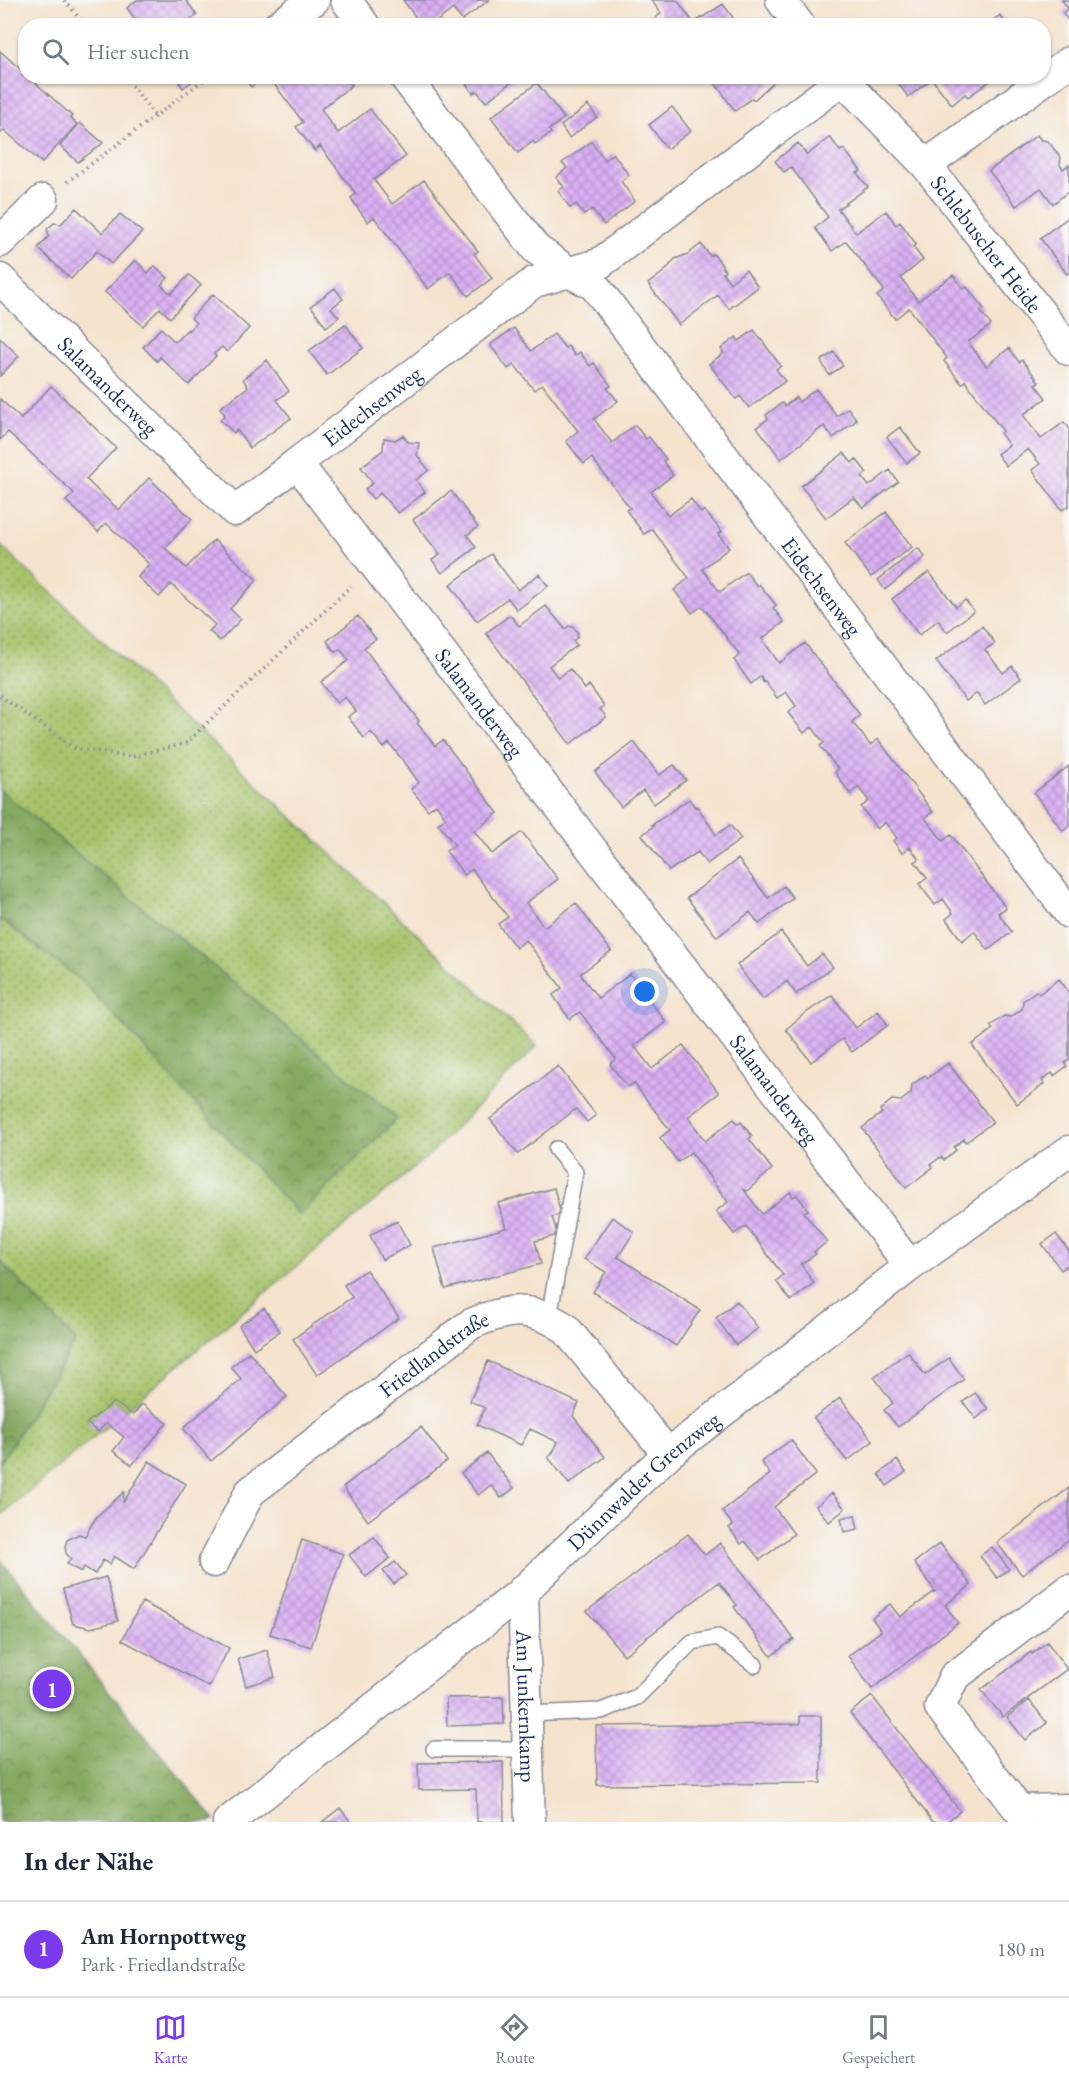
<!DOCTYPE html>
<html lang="de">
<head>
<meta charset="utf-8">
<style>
	:root { --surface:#fff; --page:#f6f6f7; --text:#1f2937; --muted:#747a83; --line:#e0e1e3; --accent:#7c3aed }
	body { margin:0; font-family:"EB Garamond",serif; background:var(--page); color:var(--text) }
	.you { position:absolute; left:645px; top:992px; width:21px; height:21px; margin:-15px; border:4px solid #fff; border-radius:50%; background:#1a73e8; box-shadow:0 0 0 9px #1a73e833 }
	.badge { display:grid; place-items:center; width:39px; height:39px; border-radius:50%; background:var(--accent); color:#fff; font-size:20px; font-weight:700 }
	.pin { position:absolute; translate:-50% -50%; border:3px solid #fff; box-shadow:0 2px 6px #0006 }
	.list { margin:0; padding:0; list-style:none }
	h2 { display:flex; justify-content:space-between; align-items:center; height:78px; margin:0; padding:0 24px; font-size:26px }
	h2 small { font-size:20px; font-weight:400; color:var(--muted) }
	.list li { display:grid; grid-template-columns:39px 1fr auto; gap:18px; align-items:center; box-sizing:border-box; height:96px; padding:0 24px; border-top:2px solid var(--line) }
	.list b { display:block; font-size:22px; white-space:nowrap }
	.list p { margin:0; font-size:20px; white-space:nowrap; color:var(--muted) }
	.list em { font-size:20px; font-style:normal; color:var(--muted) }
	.icon { flex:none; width:33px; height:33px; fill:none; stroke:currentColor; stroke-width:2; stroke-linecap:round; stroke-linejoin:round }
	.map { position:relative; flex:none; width:1069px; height:1822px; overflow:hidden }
	.search { position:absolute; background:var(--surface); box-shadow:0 2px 4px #0004; left:18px; right:18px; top:18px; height:66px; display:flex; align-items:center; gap:15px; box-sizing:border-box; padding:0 21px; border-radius:24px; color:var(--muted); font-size:22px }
	.sheet { height:174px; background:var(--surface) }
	nav { display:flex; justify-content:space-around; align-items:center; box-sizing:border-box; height:84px; border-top:2px solid var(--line); background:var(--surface); font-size:16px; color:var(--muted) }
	nav a { display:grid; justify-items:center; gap:3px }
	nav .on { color:var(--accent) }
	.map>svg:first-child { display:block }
</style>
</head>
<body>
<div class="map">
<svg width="1069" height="1822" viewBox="0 0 1069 1822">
	<defs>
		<pattern id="grass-dots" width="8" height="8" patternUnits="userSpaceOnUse" patternTransform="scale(1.5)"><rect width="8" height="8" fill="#a6c36b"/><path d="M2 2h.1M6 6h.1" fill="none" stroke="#869f5b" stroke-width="1.8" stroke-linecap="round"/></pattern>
		<pattern id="forest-crowns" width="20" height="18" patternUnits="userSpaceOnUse" patternTransform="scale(1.5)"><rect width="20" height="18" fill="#84a95f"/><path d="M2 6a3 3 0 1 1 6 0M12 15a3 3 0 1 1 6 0" fill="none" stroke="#6b8a52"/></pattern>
		<pattern id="building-cross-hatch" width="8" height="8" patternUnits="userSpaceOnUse" patternTransform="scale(1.5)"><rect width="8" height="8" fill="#dbb0f4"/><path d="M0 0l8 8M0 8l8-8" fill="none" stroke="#b190c9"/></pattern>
	</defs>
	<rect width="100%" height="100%" fill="#f6f6f2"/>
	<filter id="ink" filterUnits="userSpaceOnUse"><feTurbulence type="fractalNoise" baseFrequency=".0167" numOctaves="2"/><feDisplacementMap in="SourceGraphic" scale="12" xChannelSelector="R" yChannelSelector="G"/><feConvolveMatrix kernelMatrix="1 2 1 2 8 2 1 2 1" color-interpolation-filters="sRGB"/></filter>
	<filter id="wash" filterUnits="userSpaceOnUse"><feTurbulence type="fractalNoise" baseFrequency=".008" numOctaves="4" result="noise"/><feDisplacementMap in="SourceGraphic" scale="24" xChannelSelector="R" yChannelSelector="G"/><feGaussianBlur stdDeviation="1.35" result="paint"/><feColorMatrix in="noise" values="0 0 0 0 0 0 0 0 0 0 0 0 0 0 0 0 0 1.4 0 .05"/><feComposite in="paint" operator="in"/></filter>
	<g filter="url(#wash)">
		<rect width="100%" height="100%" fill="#f5e3ce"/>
		<path fill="url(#grass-dots)" stroke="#607964" stroke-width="1.5" d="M 0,545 L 537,1046 L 429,1155 L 0,1516 L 0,1463 L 76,1341 L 0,1261 L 0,919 L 82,981 L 397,1118 L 0,790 Z"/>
		<path fill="url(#forest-crowns)" stroke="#506c5e" stroke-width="1.5" d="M 0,790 L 397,1118 L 299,1215 L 82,981 L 0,919 Z
			M 0,1261 L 76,1341 L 0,1463 Z
			M 0,1559 L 214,1819 L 210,1822 L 0,1822 Z"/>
		<g id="blocks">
			<path fill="url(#building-cross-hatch)" d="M 137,0 L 186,0 L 197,15 L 183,26 L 140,26 L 127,8 Z
				M 403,0 L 489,0 L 462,20 L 453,9 L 431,26 L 422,26 Z
				M 651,0 L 677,0 L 696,26 L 658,26 L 654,20 L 661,13 Z
				M 1062,0 L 1069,0 L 1069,22 L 1063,13 L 1068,8 Z
				M 723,4 L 739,26 L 697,26 L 695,22 Z
				M 1000,15 L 1007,26 L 986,26 Z
				M 0,51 L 26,74 L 26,76 L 28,76 L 72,116 L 70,118 L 77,124 L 42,163 L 4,130 L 0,134 Z
				M 174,76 L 199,76 L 183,88 Z
				M 243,76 L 265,76 L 251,87 Z
				M 268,76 L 345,76 L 352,85 L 321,109 L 329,121 L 338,133 L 370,109 L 406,156 L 374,180 L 392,204 L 424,180 L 478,251 L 474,254 L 492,278 L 468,296 L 450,272 L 428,289 L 374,217 L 368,222 L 359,210 L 351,198 L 356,194 L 320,146 L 315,151 L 296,127 L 303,122 Z
				M 460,76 L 519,76 L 486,102 L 477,91 L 473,93 Z
				M 710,76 L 780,76 L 754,100 L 752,98 L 735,111 Z
				M 893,76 L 987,76 L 990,81 L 968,97 L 965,94 L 952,105 L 932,79 L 908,97 Z
				M 537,83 L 564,118 L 549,130 L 551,133 L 535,144 L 533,141 L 518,153 L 491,117 Z
				M 588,105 L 597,117 L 569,138 L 561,126 Z
				M 672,107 L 691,131 L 667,149 L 649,125 Z
				M 80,123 L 103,143 L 78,162 L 60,146 Z
				M 1037,135 L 1041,140 L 1048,141 L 1061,158 L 1060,165 L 1063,169 L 1069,165 L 1069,191 L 1053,204 L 1041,188 L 1016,206 L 989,171 Z
				M 830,137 L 840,151 L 844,149 L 861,171 L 857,173 L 868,187 L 838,209 L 856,233 L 886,211 L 896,225 L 900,222 L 916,244 L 913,247 L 923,260 L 901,278 L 918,301 L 953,275 L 963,289 L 967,287 L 984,309 L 980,311 L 991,325 L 968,342 L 986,366 L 1009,348 L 1019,362 L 1022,360 L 1039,382 L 1035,384 L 1046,398 L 1023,415 L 1041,439 L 1064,422 L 1069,428 L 1069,506 L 1062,510 L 1032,470 L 1040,464 L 1028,449 L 1006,466 L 997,454 L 1009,445 L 1000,433 L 1003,431 L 965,381 L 962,384 L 944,361 L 947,358 L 909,308 L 895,319 L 877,296 L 884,290 L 846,241 L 832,251 L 815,228 L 828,217 L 791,167 L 784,172 L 775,161 L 798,143 L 807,155 Z
				M 591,142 L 605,160 L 613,153 L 629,175 L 621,181 L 635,201 L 604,225 L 592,209 L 584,215 L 576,204 L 570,208 L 558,191 L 564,187 L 556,177 L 567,168 L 562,163 Z
				M 76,208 L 102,233 L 120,214 L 142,232 L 111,264 L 97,251 L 71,279 L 38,248 L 49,236 L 47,229 L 54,223 L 61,224 Z
				M 1069,217 L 1069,272 L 1067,274 L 1040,238 Z
				M 701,244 L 710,256 L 713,254 L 718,259 L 725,271 L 723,273 L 730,283 L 746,270 L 758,287 L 729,309 L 718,295 L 679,325 L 648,284 L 666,270 L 675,259 L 688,254 Z
				M 135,260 L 148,273 L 155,266 L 168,278 L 161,285 L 171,294 L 189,275 L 201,285 L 170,318 L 160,308 L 143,326 L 105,292 Z
				M 335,288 L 343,299 L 331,308 L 339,317 L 326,327 L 311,306 Z
				M 213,294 L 249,328 L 227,352 L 222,347 L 214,354 L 216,356 L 189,385 L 160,357 L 157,361 L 143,347 L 161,328 L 175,342 L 188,329 L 189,330 L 196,323 L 191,318 Z
				M 345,324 L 363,348 L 327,375 L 309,351 Z
				M 514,328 L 531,351 L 554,334 L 565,348 L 568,346 L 575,356 L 580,352 L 590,366 L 594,363 L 611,386 L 607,388 L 618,401 L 594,419 L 612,443 L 635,425 L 646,439 L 649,437 L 666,459 L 663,461 L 673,475 L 651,492 L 668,516 L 691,499 L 701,513 L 704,510 L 722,532 L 718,534 L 729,548 L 702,569 L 720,592 L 746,572 L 757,586 L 759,584 L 776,605 L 773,608 L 784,622 L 762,639 L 779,663 L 805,643 L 860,715 L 852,722 L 861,733 L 870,745 L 878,739 L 933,812 L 925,818 L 943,841 L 951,835 L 1006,908 L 998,913 L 1012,932 L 988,950 L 974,931 L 962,941 L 946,919 L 953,913 L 943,899 L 935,905 L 919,884 L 927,878 L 915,862 L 919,859 L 910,847 L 902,853 L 893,841 L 897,838 L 885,822 L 877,829 L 861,807 L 869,801 L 858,787 L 850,794 L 835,772 L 838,769 L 820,746 L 824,743 L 812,727 L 804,733 L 788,713 L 796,706 L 786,692 L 777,698 L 765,681 L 763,682 L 761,676 L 751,684 L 734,660 L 740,655 L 702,606 L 692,613 L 674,590 L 689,578 L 652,529 L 644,534 L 626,510 L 630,508 L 592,458 L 584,464 L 566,441 L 578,431 L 542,384 L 534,390 L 514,364 L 508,369 L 490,345 Z
				M 754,330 L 781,366 L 776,369 L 785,381 L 749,408 L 740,396 L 736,399 L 709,364 L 724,353 L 721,349 L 736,337 L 739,341 Z
				M 0,338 L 19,356 L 0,376 Z
				M 834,352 L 843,366 L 829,375 L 821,361 Z
				M 267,360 L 289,391 L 277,400 L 291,418 L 250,448 L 237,430 L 234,433 L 220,420 L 225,415 L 220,408 L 248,387 L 243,379 Z
				M 51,386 L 116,448 L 86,479 L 97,490 L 119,510 L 149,478 L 192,519 L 165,548 L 186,568 L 214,540 L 257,580 L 230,609 L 241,619 L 220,641 L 209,631 L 215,625 L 171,584 L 159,597 L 138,577 L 149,564 L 106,523 L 98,532 L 77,511 L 66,501 L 74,493 L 8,432 L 0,440 L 0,399 L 21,419 Z
				M 816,389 L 837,416 L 848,408 L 857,420 L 833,438 L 824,426 L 781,459 L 757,427 L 768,419 L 766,415 L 782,403 L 785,406 L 796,397 L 799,402 Z
				M 900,427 L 920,453 L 907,463 L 887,437 Z
				M 403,435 L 408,442 L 419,443 L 417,455 L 429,470 L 416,480 L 425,492 L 398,513 L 380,493 L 373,499 L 365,489 L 373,483 L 361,467 L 383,450 L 384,438 L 395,440 Z
				M 844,453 L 852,463 L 856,459 L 867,473 L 862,477 L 869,486 L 890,470 L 898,482 L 863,508 L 854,497 L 826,518 L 801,486 Z
				M 451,491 L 478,527 L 467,535 L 476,547 L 442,573 L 432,560 L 440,555 L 413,520 Z
				M 886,512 L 912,547 L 871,577 L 845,543 Z
				M 918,548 L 925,557 L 885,590 L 878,580 Z
				M 491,554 L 518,590 L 539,574 L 548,586 L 517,610 L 508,598 L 477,621 L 450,585 Z
				M 929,572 L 956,607 L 965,600 L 974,611 L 947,632 L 938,620 L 919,635 L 892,599 Z
				M 546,606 L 565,629 L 569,626 L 573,627 L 578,633 L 577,638 L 573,641 L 577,645 L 549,666 L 558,678 L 570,669 L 585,689 L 589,685 L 604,706 L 600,709 L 606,717 L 570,744 L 486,633 L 510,615 L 519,626 Z
				M 358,616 L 376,639 L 364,648 L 419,721 L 417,723 L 435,746 L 443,740 L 498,813 L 474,831 L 492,854 L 522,832 L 558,879 L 526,903 L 544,927 L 576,903 L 611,951 L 580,974 L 598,998 L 630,974 L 666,1022 L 634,1046 L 652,1069 L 683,1045 L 719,1093 L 688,1117 L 705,1141 L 734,1119 L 738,1124 L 741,1122 L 752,1136 L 749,1139 L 772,1169 L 747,1191 L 744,1190 L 762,1214 L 790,1192 L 793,1197 L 797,1195 L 808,1210 L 804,1212 L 827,1242 L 814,1252 L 816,1254 L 802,1264 L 800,1263 L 814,1283 L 791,1301 L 776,1281 L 783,1275 L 746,1226 L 734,1234 L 716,1211 L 728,1202 L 691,1152 L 678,1162 L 660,1138 L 670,1130 L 652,1107 L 634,1083 L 628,1087 L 619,1076 L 610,1064 L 616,1059 L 580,1012 L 570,1019 L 561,1007 L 553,995 L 562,988 L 526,940 L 516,948 L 498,924 L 508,917 L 472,869 L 464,875 L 446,851 L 455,845 L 438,824 L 446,818 L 436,804 L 428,810 L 411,789 L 419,783 L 408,767 L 389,743 L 384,748 L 371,732 L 364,738 L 348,717 L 356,711 L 345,697 L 337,703 L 321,682 L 349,660 L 340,649 L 335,652 L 327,641 Z
				M 982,626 L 995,643 L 985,650 L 1003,673 L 1012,666 L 1021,678 L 985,705 L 977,693 L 966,701 L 936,661 Z
				M 634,742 L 659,775 L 674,765 L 686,780 L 654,804 L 643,790 L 621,807 L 595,772 Z
				M 1069,766 L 1069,826 L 1063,831 L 1034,793 Z
				M 689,799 L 695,807 L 697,806 L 716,835 L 730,825 L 741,839 L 707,864 L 698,852 L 669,871 L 642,835 L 654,826 L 652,825 Z
				M 738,859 L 768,898 L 784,886 L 793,898 L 759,924 L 750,912 L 717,937 L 687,898 Z
				M 781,932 L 807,966 L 822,954 L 833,967 L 796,994 L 787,981 L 763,999 L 737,965 Z
				M 1059,979 L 1069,992 L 1069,1060 L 1065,1063 L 1067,1066 L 1054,1076 L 1052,1073 L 1042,1080 L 1044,1084 L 1017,1104 L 972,1045 L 993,1029 L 990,1026 L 1004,1016 L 1011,1017 L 1022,1009 L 1023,1001 L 1036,991 L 1039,994 Z
				M 832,995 L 856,1028 L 878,1011 L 888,1025 L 852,1052 L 842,1039 L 811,1062 L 786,1029 L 803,1015 Z
				M 948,1063 L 993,1122 L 966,1142 L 964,1139 L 954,1147 L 956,1150 L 944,1160 L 941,1157 L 931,1164 L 933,1167 L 906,1188 L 862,1128 L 882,1113 L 880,1110 L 892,1100 L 901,1101 L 911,1093 L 912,1085 L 925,1075 L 928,1078 Z
				M 558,1066 L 596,1115 L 587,1122 L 576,1109 L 518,1154 L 490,1119 Z
				M 554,1188 L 561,1214 L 552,1217 L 558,1235 L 535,1241 L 541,1264 L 445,1289 L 434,1248 L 506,1228 L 498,1203 Z
				M 612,1217 L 634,1232 L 618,1257 L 700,1310 L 676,1346 L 593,1292 L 606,1272 L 584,1259 Z
				M 397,1221 L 410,1245 L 382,1260 L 370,1235 Z
				M 1056,1234 L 1069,1251 L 1069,1264 L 1061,1270 L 1042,1244 Z
				M 366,1270 L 399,1318 L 317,1375 L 293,1339 L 352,1297 L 344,1285 Z
				M 737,1301 L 758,1328 L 736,1345 L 716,1318 Z
				M 264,1308 L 280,1331 L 254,1349 L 239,1326 Z
				M 249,1352 L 287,1397 L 211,1461 L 183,1428 L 241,1379 L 231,1367 Z
				M 908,1352 L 925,1375 L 949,1358 L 964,1379 L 898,1427 L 884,1410 L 893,1403 L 874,1377 Z
				M 488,1361 L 579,1403 L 573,1416 L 605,1457 L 569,1484 L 548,1457 L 552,1454 L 558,1442 L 530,1429 L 521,1445 L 477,1425 L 485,1408 L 470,1401 Z
				M 975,1393 L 988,1409 L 976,1419 L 963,1402 Z
				M 840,1398 L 873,1441 L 847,1461 L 814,1418 Z
				M 114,1402 L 133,1415 L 142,1404 L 167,1423 L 132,1465 L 113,1451 L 124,1437 L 106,1423 L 98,1432 L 87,1423 Z
				M 421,1427 L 447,1461 L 368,1521 L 343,1487 Z
				M 791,1440 L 816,1474 L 774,1507 L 794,1534 L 760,1560 L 745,1541 L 741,1544 L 729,1528 L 733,1525 L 722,1511 L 770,1474 L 761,1462 Z
				M 487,1453 L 514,1488 L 501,1498 L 491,1485 L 478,1495 L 461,1473 Z
				M 897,1460 L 906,1472 L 887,1486 L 879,1474 Z
				M 149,1461 L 186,1484 L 134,1569 L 114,1556 L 110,1564 L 103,1560 L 95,1574 L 84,1567 L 81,1572 L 67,1564 L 71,1559 L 66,1553 L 65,1546 L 67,1540 L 79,1534 L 85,1536 L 97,1516 L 124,1492 L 123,1503 Z
				M 1069,1488 L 1069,1539 L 1022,1575 L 997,1543 Z
				M 832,1493 L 845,1509 L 829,1522 L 816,1506 Z
				M 855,1515 L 858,1529 L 844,1532 L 841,1518 Z
				M 688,1534 L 705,1555 L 720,1543 L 794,1639 L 771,1656 L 734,1607 L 737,1605 L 719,1582 L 624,1655 L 587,1611 Z
				M 374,1537 L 390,1558 L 366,1577 L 349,1555 Z
				M 302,1540 L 343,1554 L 311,1647 L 270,1634 Z
				M 940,1543 L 971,1585 L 945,1605 L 958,1623 L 872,1689 L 848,1656 L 881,1631 L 872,1618 L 890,1604 L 900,1617 L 935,1591 L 914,1563 Z
				M 992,1547 L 1009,1569 L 997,1578 L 980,1556 Z
				M 395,1562 L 406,1575 L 394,1584 L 383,1571 Z
				M 106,1577 L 118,1621 L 91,1628 L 73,1624 L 63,1589 Z
				M 142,1602 L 229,1648 L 209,1687 L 122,1640 Z
				M 1047,1642 L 1067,1669 L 1003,1717 L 981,1690 L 1031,1652 L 1032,1654 Z
				M 267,1650 L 275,1677 L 246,1686 L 238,1659 Z
				M 872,1696 L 960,1811 L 946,1822 L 933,1822 L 850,1713 Z
				M 503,1697 L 504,1724 L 447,1726 L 446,1698 Z
				M 1029,1700 L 1047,1723 L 1025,1740 L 1007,1717 Z
				M 800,1716 L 821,1716 L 821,1783 L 597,1785 L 596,1726 L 800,1724 Z
				M 503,1762 L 504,1822 L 477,1822 L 476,1789 L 419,1790 L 418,1763 Z
				M 340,1808 L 351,1822 L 322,1822 Z"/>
		</g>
	</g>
	<g filter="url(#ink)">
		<use href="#blocks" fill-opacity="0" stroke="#888996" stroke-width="1.5"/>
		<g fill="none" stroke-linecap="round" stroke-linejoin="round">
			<g stroke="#888996" stroke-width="18">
				<path id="service" d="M 549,1317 L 575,1172 L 556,1149
					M 527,1714 L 601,1711 L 637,1697 L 692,1642 L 718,1637 L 755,1665
					M 434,1749 L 528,1749"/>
			</g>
			<g stroke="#888996" stroke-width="33">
				<g id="minor">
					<path d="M 346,0 L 365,26"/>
					<path d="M 781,0 L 800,26"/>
					<path d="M 278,26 L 314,0"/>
					<path id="s1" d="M 404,76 L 536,249 L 567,271 L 594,285 L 1069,913"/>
					<path id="s2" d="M 839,76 L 926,165 L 1069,350"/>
					<path d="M 926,165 L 1069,62"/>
					<path d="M 0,242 L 43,200"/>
					<path id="s3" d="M 0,279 L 235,511 L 297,463 L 910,1266"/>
					<path id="s4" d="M 297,463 L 534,282 L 599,264 L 842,80"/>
					<path id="s5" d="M 214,1562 L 250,1492 L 471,1324 C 507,1308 531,1305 565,1328 L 668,1454"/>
					<path id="s6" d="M 523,1590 L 530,1822"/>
					<path d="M 1069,1590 L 954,1677 L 940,1707 L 1019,1810 L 1069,1809"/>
					<path id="s7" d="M 228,1822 L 522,1592 L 668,1454 L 910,1266 L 1069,1151"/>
				</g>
			</g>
			<path stroke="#888996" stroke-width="4" stroke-dasharray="1.5 4.5" stroke-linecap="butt" d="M 65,0 L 85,26
				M 124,76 L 155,116
				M 67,182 L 209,76
				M 0,696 L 75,748 L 131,757 L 186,743 L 351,586"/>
			<use href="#service" stroke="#fff" stroke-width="15"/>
			<use href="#minor" stroke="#fff" stroke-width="30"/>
		</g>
	</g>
	<g text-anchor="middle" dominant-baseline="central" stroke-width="6" stroke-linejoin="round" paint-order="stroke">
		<g font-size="22" fill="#1b2f5e" stroke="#f6f6f2">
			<text stroke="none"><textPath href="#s2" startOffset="224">Schlebuscher Heide</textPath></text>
			<text stroke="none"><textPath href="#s3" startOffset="152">Salamanderweg</textPath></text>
			<text stroke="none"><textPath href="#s4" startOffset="94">Eidechsenweg</textPath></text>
			<text stroke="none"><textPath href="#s1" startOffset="664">Eidechsenweg</textPath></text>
			<text stroke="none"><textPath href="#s3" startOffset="710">Salamanderweg</textPath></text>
			<text stroke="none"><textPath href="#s3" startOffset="1196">Salamanderweg</textPath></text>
			<text stroke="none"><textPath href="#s5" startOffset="309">Friedlandstraße</textPath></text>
			<text stroke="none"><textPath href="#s7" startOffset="538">Dünnwalder Grenzweg</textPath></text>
			<text stroke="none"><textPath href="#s6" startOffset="116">Am Junkernkamp</textPath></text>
		</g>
	</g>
</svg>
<div class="you"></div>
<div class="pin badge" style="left:52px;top:1689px">1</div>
<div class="search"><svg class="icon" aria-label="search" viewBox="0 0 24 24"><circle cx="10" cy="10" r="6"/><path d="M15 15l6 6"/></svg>Hier suchen</div>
</div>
<section class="sheet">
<h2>In der Nähe<small></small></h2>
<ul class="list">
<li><span class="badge">1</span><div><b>Am Hornpottweg</b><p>Park · Friedlandstraße</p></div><em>180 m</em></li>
</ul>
</section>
<nav>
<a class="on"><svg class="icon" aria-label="map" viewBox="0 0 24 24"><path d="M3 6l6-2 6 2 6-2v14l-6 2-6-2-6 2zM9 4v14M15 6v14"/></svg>Karte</a>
<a><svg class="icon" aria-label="directions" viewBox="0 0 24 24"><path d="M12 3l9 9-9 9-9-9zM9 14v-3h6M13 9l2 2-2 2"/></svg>Route</a>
<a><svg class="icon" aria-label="saved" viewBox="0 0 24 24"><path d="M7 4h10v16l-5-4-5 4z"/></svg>Gespeichert</a>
</nav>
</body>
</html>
